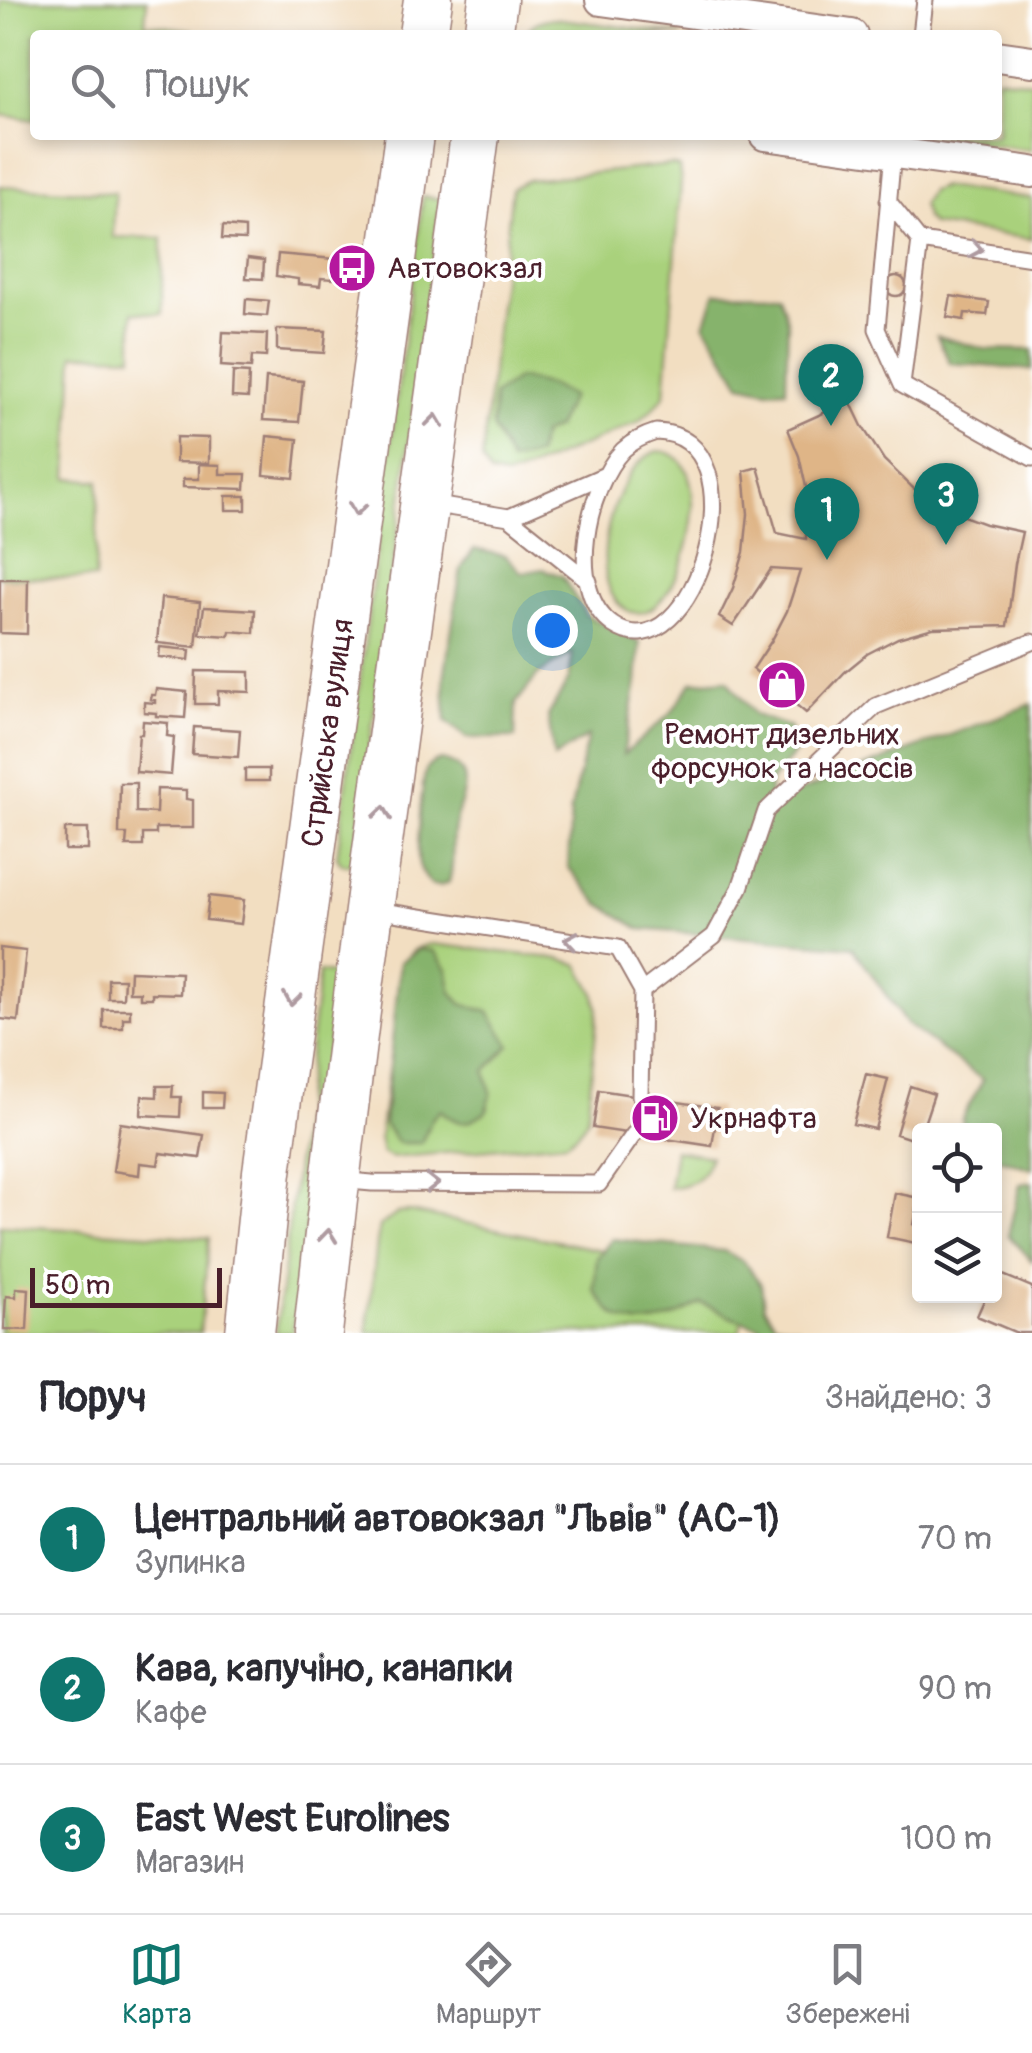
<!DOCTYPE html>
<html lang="uk">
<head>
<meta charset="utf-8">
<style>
	:root { --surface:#fff; --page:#f2f2f3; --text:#2b2b33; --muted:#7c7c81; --line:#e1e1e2; --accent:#0f766e }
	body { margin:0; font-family:Pangolin,sans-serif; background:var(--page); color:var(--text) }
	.controls { position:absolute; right:30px; bottom:30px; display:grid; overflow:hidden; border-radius:10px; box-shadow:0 5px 15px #0003 }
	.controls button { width:90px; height:90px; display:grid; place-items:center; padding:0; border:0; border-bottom:2px solid var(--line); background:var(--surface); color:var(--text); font:50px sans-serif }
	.scale { position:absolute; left:30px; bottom:25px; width:192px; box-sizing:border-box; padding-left:10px; border:5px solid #4a1f2b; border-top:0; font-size:28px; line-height:35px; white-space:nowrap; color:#4a1f2b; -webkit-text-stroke:8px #fff; paint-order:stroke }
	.you { position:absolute; left:552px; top:630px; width:35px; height:35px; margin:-25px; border:8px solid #fff; border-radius:50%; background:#1a73e8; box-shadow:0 0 0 15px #1a73e833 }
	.badge { display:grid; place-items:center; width:65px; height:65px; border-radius:50%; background:var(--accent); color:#fff; font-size:32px; font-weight:700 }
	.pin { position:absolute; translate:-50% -82px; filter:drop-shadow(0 2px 5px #0008) }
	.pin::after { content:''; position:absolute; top:52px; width:35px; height:30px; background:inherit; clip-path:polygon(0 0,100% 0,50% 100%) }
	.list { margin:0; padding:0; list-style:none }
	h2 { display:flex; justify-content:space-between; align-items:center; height:130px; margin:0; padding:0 40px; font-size:42px }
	h2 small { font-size:32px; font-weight:400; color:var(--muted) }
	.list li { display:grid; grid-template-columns:65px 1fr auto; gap:30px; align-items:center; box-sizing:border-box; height:150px; padding:0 40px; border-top:2px solid var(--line) }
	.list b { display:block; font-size:38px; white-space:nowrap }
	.list p { margin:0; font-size:32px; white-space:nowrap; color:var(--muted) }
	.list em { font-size:32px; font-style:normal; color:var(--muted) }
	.icon { flex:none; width:55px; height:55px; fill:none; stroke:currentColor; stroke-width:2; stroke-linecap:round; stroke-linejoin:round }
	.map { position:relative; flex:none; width:1032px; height:1333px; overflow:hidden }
	.search { position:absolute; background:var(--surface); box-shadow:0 5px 15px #0003; left:30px; right:30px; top:30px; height:110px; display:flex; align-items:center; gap:25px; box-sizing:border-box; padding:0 35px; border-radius:10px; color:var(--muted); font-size:38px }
	.sheet { height:580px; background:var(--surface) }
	nav { display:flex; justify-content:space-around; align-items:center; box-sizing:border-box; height:140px; border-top:2px solid var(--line); background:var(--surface); font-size:28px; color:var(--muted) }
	nav a { display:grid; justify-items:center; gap:5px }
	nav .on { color:var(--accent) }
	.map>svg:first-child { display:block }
</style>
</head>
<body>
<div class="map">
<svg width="1032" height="1333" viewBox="0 0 1032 1333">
	<rect width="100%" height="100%" fill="#fff"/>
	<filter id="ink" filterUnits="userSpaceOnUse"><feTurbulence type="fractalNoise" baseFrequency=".01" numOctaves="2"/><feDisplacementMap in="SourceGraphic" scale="20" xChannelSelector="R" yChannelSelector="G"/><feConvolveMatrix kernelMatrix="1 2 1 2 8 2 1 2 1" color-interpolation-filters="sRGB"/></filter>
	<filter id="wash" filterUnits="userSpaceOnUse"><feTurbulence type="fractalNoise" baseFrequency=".0048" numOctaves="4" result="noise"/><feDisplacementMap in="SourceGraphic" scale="40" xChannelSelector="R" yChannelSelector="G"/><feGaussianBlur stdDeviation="2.25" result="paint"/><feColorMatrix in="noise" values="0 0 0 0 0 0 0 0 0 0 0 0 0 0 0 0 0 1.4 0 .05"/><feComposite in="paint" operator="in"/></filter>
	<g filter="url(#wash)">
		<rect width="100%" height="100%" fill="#f2dec1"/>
		<path fill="#a9d17c" stroke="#7a7854" stroke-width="2.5" d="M 0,0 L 147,0 L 145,24 L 192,30 L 191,35 L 35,35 L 35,120 L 0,115 Z
			M 554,18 L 681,35 L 524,35 C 532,23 540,20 554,18 Z
			M 997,77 L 1032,82 L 1032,150 L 925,135 L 997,135 Z
			M 670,165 L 679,167 L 681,183 L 665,395 L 654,408 L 638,422 L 520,473 L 505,477 L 490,474 L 482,460 L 512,188 L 528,180 Z
			M 0,186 L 115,193 L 113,237 L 162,238 L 162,314 L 133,312 L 133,356 L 74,354 L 68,478 L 99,481 L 95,579 L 0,577 Z
			M 942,187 L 1032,198 L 1032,239 L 932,225 L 926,219 L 922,204 L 930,191 Z
			M 423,196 L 441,199 L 355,860 L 348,865 L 342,864 L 337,857 Z
			M 658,451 C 729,453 678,642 625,609 C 583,583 612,465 658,451 Z
			M 432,944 L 561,959 L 578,964 L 594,992 L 598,1009 L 587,1119 L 578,1133 L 566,1142 L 391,1158 L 382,1153 L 379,1138 L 402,970 C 408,952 414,947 432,944 Z
			M 319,972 L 337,975 L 293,1333 L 276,1333 Z
			M 675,1150 L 710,1156 C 703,1181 693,1184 669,1188 Z
			M 410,1212 L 752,1280 L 739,1333 L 367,1333 L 377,1242 L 380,1226 L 398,1213 Z
			M 0,1225 L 209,1238 L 200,1333 L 0,1333 Z"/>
		<path fill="#86b36c" stroke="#68694c" stroke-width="2.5" d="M 716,293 L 779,294 L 788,323 L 786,389 L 767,390 L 741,384 L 705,324 Z
			M 937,336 L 984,349 L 1032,350 L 1032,370 L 950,363 Z
			M 518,378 L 551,386 L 571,397 L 556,428 L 542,434 L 537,455 L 510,462 L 492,427 L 494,395 Z
			M 474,549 L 506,556 L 522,573 L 543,569 L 562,576 L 586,615 L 640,643 L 637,683 L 623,755 L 671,713 L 692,682 L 727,679 L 755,715 L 789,727 L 799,748 L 770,782 L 770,803 L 1032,704 L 1032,1169 L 995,1157 L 994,1130 L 964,1130 L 962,1118 L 983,1080 L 906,1024 L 853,947 L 640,929 L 599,903 L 568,867 L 571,809 L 588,736 L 554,758 L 548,716 L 569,679 L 573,652 L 538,675 L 516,703 L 515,738 L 467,738 L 446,721 L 444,678 L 461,569 Z
			M 441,760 C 485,769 455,806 453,833 C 451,852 455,862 449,882 L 440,886 L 431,885 C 426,879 421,872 419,864 C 416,854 422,775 427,768 C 431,763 435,762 441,760 Z
			M 420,949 L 434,951 L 447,969 L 452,992 L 462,1004 L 489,1012 L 510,1045 L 485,1071 L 491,1093 L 487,1111 C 465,1125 460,1127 440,1110 L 432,1119 L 421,1143 L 398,1143 L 384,1124 L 400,962 Z
			M 1032,1182 L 1032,1261 L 1008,1235 L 1020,1184 Z
			M 612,1239 L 724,1251 L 744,1262 L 761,1284 L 764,1307 L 775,1323 L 797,1327 L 803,1333 L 761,1333 L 759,1326 C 738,1321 721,1311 701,1303 C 674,1319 645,1333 616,1316 C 607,1310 600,1298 594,1290 L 597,1258 Z"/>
		<g id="blocks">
			<path fill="#dfb587" d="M 223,226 L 245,228 L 245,240 L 222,239 Z
				M 278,254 L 334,259 L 333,279 L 321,278 L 320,286 L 298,284 L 298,279 L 276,276 Z
				M 248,258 L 264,260 L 263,279 L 246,278 Z
				M886 286a10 10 0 1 1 20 0a10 10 0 1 1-20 0Z
				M 951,296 L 989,302 L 987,315 L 965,313 L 964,320 L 947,317 Z
				M 246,299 L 269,301 L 267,316 L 245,314 Z
				M 277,329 L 326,331 L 324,353 L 277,350 Z
				M 223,332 L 267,334 L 266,357 L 252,356 L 251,368 L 221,366 Z
				M 233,372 L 249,373 L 248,398 L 232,397 Z
				M 266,378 L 303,381 L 299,422 L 263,420 Z
				M 850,401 L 862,426 L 884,460 L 913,488 L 947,510 L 985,524 L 1022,532 L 1015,564 L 1007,626 L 933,628 L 898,638 L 867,654 L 845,672 L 806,713 L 753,669 L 772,640 L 787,611 L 800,571 L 771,569 L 733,626 L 719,617 L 733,588 L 744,552 L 748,514 L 744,471 L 758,467 L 777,533 L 806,539 L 806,487 L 799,456 L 788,429 Z
				M 267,436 L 298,439 L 294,478 L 264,475 Z
				M 176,437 L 209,438 L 209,463 L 176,462 Z
				M 199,464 L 220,465 L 220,474 L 246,474 L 245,489 L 183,487 L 183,479 L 199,479 Z
				M 226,496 L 246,496 L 246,510 L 226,510 Z
				M 0,579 L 28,579 L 27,634 L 0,633 Z
				M 161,598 L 200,602 L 196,647 L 157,643 Z
				M 204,607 L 255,610 L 254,633 L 230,631 L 229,636 L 200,634 Z
				M 160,647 L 190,650 L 189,660 L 159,657 Z
				M 196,671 L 250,672 L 250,692 L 218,691 L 218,704 L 195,704 Z
				M 156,689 L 187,692 L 185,718 L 156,716 L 156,713 L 144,712 L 144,702 L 155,703 L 155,700 L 150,699 L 151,695 L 155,695 Z
				M 143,721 L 168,723 L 167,736 L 174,737 L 171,775 L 136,772 L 139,734 L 142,734 Z
				M 194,727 L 240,730 L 238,757 L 192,754 Z
				M 245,769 L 269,769 L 269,781 L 245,781 Z
				M 120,783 L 136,783 L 136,812 L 156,813 L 157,789 L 186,790 L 186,799 L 193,800 L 193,828 L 156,828 L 156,834 L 143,834 L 143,846 L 126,846 L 127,834 L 119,834 Z
				M 65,829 L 88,829 L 88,850 L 65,850 Z
				M 209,896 L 244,900 L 241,924 L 206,920 Z
				M 0,948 L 26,951 L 18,1021 L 0,1019 Z
				M 130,971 L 181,973 L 180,994 L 152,993 L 152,998 L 140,998 L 140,992 L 129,992 Z
				M 108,979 L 124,979 L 123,998 L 108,998 Z
				M 103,1009 L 130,1009 L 130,1018 L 123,1018 L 123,1028 L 103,1028 Z
				M 866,1074 L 888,1079 L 875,1129 L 853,1124 Z
				M 157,1086 L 173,1086 L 172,1097 L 181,1097 L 180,1117 L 141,1115 L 142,1096 L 157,1097 Z
				M 910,1086 L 934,1094 L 922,1130 L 920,1130 L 920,1142 L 896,1134 Z
				M 599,1090 L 718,1108 L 712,1146 L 593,1128 Z
				M 203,1092 L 223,1093 L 222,1108 L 203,1108 Z
				M 120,1123 L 204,1135 L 200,1158 L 160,1153 L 158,1165 L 140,1163 L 139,1175 L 113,1171 Z
				M 895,1193 L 919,1198 L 914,1225 L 920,1226 L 920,1244 L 887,1237 Z
				M 996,1272 L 1032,1287 L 1032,1333 L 1017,1333 L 977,1316 L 986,1296 L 994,1296 Z
				M 16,1288 L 29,1289 L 27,1330 L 4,1329 L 6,1296 L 16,1297 Z"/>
		</g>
	</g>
	<g filter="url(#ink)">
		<use href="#blocks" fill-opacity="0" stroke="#9e7e76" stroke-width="2.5"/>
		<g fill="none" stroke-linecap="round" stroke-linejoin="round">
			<g stroke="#9e7e76" stroke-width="19">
				<path id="lane" d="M 921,35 L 925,0
					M 893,152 L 877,329 L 902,385 L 1032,458
					M 888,201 L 920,241 L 1032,258
					M 902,385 L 920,241
					M 656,432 C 767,435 694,680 613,625 C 564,591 588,486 623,450 C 633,441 643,436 656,432 Z
					M 430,504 L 509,517 L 589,581
					M 509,517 L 605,475
					M 375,910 L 618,948 L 642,991 L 640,1096
					M 642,991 L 714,936 L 740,888 L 766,811 L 876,706 L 1032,642
					M 338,1180 L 372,1183 L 599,1184 L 634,1134"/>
			</g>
			<g stroke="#9e7e76" stroke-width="34">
				<path id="street" d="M 601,0 L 852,35
					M 997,56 L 1032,61
					M 765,135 L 1032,172"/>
			</g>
			<g stroke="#9e7e76" stroke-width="51">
				<g id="primary">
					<path d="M 423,35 L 428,0"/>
					<path d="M 488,35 L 493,0"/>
					<path id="s1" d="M 250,1333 L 267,1172 L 409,135"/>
					<path d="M 318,1333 C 361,933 422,534 475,135"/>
				</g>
			</g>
			<use href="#lane" stroke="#fff" stroke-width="15"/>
			<use href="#street" stroke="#fff" stroke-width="30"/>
			<use href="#primary" stroke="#fff" stroke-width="48"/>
		</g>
		<defs><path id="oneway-chevron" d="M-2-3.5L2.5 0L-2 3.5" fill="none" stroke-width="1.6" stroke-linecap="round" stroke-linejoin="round" transform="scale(2.5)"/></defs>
		<g stroke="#ae9aa0">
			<use href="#oneway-chevron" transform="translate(976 249) rotate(9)"/>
			<use href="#oneway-chevron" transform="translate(435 421) rotate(-83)"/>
			<use href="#oneway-chevron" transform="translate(357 509) rotate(98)"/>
			<use href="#oneway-chevron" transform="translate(383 813) rotate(-82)"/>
			<use href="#oneway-chevron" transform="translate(571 940) rotate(-171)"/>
			<use href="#oneway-chevron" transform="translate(292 999) rotate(98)"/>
			<use href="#oneway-chevron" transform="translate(432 1183)"/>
			<use href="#oneway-chevron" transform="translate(328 1236) rotate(-84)"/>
		</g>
	</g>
	<defs>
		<g id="bus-disc" transform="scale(2.5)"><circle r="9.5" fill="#b5179e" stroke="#fff"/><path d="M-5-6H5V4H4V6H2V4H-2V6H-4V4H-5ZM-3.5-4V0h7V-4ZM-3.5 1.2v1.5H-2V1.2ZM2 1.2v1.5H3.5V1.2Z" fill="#fff"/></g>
		<g id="shop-disc" transform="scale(2.5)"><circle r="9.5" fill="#b5179e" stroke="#fff"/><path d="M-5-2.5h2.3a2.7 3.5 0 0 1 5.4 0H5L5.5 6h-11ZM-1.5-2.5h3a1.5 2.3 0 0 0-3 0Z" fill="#fff"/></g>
		<g id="fuel-disc" transform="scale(2.5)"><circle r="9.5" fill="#b5179e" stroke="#fff"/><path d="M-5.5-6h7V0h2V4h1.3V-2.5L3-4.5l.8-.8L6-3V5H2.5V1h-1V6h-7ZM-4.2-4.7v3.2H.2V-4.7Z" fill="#fff"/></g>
	</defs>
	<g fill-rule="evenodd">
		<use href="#bus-disc" x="352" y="268"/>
		<use href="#shop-disc" x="782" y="685"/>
		<use href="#fuel-disc" x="655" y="1118"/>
	</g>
	<g text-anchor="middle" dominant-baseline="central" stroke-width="8" stroke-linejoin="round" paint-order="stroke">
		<g font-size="30" fill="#4a1f2b" stroke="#fff" text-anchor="start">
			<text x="387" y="268">Автовокзал</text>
			<text x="782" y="734" text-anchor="middle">Ремонт дизельних<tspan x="782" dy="34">форсунок та насосів</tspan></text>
			<text x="690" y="1118">Укрнафта</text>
		</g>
		<g font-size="30" fill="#4a1f2b" stroke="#fff">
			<text stroke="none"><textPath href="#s1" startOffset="605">Стрийська вулиця</textPath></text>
		</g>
	</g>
</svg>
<div class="controls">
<button><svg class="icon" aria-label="locate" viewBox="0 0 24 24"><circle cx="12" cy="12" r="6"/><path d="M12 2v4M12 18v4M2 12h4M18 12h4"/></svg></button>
<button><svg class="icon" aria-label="layers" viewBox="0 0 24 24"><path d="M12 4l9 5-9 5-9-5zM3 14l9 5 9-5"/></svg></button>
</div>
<div class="scale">50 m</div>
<div class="you"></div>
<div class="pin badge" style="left:827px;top:560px">1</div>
<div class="pin badge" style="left:831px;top:426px">2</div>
<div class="pin badge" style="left:946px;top:545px">3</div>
<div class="search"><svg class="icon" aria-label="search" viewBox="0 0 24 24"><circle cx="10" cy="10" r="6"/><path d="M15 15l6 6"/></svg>Пошук</div>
</div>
<section class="sheet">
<h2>Поруч<small>Знайдено: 3</small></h2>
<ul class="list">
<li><span class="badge">1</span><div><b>Центральний автовокзал &quot;Львів&quot; (АС-1)</b><p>Зупинка</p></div><em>70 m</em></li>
<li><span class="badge">2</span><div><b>Кава, капучіно, канапки</b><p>Кафе</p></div><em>90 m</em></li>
<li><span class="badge">3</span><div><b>East West Eurolines</b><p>Магазин</p></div><em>100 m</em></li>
</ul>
</section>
<nav>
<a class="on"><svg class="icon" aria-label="map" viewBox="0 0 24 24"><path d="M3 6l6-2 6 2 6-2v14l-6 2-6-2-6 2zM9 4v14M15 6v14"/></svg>Карта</a>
<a><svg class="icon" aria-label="directions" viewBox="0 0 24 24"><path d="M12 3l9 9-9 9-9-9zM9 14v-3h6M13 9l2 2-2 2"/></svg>Маршрут</a>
<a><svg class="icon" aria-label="saved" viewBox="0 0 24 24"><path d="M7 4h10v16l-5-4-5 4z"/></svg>Збережені</a>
</nav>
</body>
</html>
